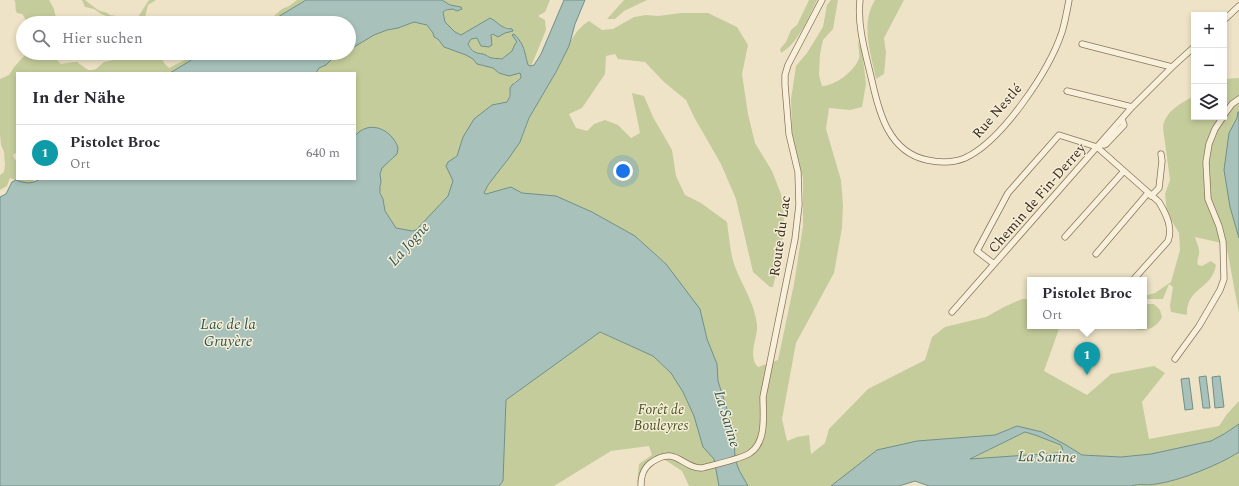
<!DOCTYPE html>
<html lang="de">
<head>
<meta charset="utf-8">
<style>
	:root { --surface:#fff; --page:#f7f7f7; --text:#2b2b33; --muted:#7c7c81; --line:#e1e1e2; --accent:#972f2d }
	body { margin:0; font-family:Spectral,serif; background:var(--page); color:var(--text) }
	.controls { position:absolute; right:12px; top:12px; display:grid; overflow:hidden; border-radius:0px; box-shadow:0 2px 6px #0003 }
	.controls button { width:36px; height:36px; display:grid; place-items:center; padding:0; border:0; border-bottom:1px solid var(--line); background:var(--surface); color:var(--text); font:20px sans-serif }
	.you { position:absolute; left:623px; top:171px; width:14px; height:14px; margin:-10px; border:3px solid #fff; border-radius:50%; background:#1a73e8; box-shadow:0 0 0 6px #1a73e833 }
	.badge { display:grid; place-items:center; width:26px; height:26px; border-radius:50%; background:var(--accent); color:#fff; font-size:13px; font-weight:700 }
	.pin { position:absolute; translate:-50% -33px; filter:drop-shadow(0 1px 2px #0008) }
	.pin::after { content:''; position:absolute; top:21px; width:14px; height:12px; background:inherit; clip-path:polygon(0 0,100% 0,50% 100%) }
	.popup { position:absolute; left:1027px; top:277px; width:120px; height:52px; box-sizing:border-box; display:grid; place-content:center; border-radius:0px; background:var(--surface); filter:drop-shadow(0 1px 3px #0005); font-size:13px; white-space:nowrap; color:var(--muted) }
	.popup b { font-size:15px; color:var(--text) }
	.popup::after { content:''; position:absolute; left:50%; top:100%; margin-left:-8px; border:8px solid transparent; border-top-color:var(--surface) }
	.list { margin:0; padding:0; list-style:none }
	h2 { display:flex; justify-content:space-between; align-items:center; height:52px; margin:0; padding:0 16px; font-size:17px }
	h2 small { font-size:13px; font-weight:400; color:var(--muted) }
	.list li { display:grid; grid-template-columns:26px 1fr auto; gap:12px; align-items:center; box-sizing:border-box; height:56px; padding:0 16px; border-top:1px solid var(--line) }
	.list b { display:block; font-size:15px; white-space:nowrap }
	.list p { margin:0; font-size:13px; white-space:nowrap; color:var(--muted) }
	.list em { font-size:13px; font-style:normal; color:var(--muted) }
	.icon { flex:none; width:22px; height:22px; fill:none; stroke:currentColor; stroke-width:2; stroke-linecap:round; stroke-linejoin:round }
	.map { position:relative; flex:none; width:1239px; height:486px; overflow:hidden }
	.search { position:absolute; background:var(--surface); box-shadow:0 2px 6px #0003; left:16px; top:16px; width:340px; height:44px; display:flex; align-items:center; gap:10px; box-sizing:border-box; padding:0 14px; border-radius:22px; color:var(--muted); font-size:15px }
	.panel { position:absolute; background:var(--surface); box-shadow:0 2px 6px #0003; left:16px; top:72px; width:340px; height:108px; border-radius:0px }
	.map>svg:first-child { display:block }
</style>
</head>
<body>
<div class="map">
<svg width="1239" height="486" viewBox="0 0 1239 486">
	<rect width="100%" height="100%" fill="#eee3c7"/>
	<path fill="#c5cc9b" d="M 14,0 L 49,0 L 54,9 L 57,23 L 25,23 L 25,18 L 22,14 L 17,13 C 14,9 17,3 14,0 Z
		M 82,0 L 85,0 L 98,10 L 107,13 L 110,15 L 135,19 L 138,17 L 149,0 L 156,0 L 148,5 L 145,17 L 138,23 L 130,23 L 111,18 L 101,14 L 94,9 L 85,7 Z
		M 297,0 L 306,0 L 270,22 L 261,23 L 274,16 L 282,9 L 289,6 Z
		M 442,0 L 550,0 L 545,12 L 538,16 L 545,20 L 546,30 L 532,64 L 530,66 L 528,65 C 524,51 525,45 514,34 L 517,42 L 512,51 L 502,59 L 498,58 L 490,58 L 488,56 L 474,52 L 468,44 L 471,39 L 477,38 L 481,46 L 489,47 L 492,45 L 491,35 L 501,35 L 510,28 L 499,26 L 490,18 L 461,35 L 455,32 L 445,22 L 443,12 L 453,8 L 461,9 L 461,7 L 450,5 Z
		M 624,0 L 647,0 L 624,11 L 615,19 L 607,19 Z
		M 809,0 L 817,0 C 809,16 798,44 781,53 L 780,49 L 786,42 L 791,30 L 797,25 Z
		M 831,0 L 838,0 L 833,29 L 823,40 L 820,54 L 819,75 L 822,86 C 835,86 855,71 859,58 C 860,53 858,46 858,41 L 862,51 L 866,84 L 862,107 L 850,110 L 829,108 L 826,129 L 841,180 L 843,205 L 842,228 L 834,273 L 796,343 L 782,419 L 787,441 L 797,437 L 809,435 L 811,454 L 825,443 L 829,429 L 868,389 L 925,360 L 932,337 L 945,327 L 986,317 L 1004,307 L 1022,299 L 1030,299 L 1030,326 L 1074,326 L 1064,328 L 1060,326 L 1044,371 L 1087,395 L 1111,374 L 1154,366 L 1165,373 L 1142,402 L 1149,439 L 1219,426 L 1227,414 L 1239,401 L 1239,424 L 1224,434 L 1211,441 L 1151,454 L 1121,457 L 1082,455 L 1066,445 L 1017,426 L 995,435 L 917,441 L 831,486 L 748,486 L 739,470 L 735,459 L 734,431 L 718,381 L 717,364 L 707,339 L 665,263 L 635,236 L 592,212 L 556,196 L 521,193 L 511,187 L 486,194 L 483,193 C 493,175 509,161 519,143 C 524,135 526,126 530,117 C 538,102 548,87 556,72 C 565,54 571,32 589,21 L 602,30 L 613,29 L 634,17 L 646,15 L 658,16 L 681,13 L 708,13 L 737,27 L 748,45 L 742,74 L 748,114 L 755,143 L 772,171 L 781,194 L 784,216 L 782,248 L 773,287 L 770,287 L 753,272 L 736,199 L 721,164 L 694,117 L 686,100 L 664,82 L 645,62 L 618,59 L 615,54 L 606,56 L 605,74 L 582,108 L 569,114 L 576,128 L 587,131 L 594,124 L 605,120 L 618,125 L 631,138 L 640,133 L 632,93 L 644,96 L 653,117 L 672,150 L 676,176 L 685,195 L 701,203 L 727,222 C 729,236 730,251 734,264 C 741,284 755,303 757,325 C 758,338 747,356 758,367 L 778,360 L 794,284 L 803,226 L 803,178 L 795,149 L 792,130 L 791,99 L 796,66 L 807,53 L 823,27 L 827,5 Z
		M 875,0 L 904,0 L 884,38 L 886,53 L 884,74 L 876,79 C 871,54 860,24 875,0 Z
		M 413,22 L 427,25 L 433,33 L 434,37 L 438,39 L 444,47 L 466,55 L 473,59 L 477,64 L 493,68 L 506,75 L 520,73 L 521,76 L 521,78 L 514,82 L 507,102 L 488,108 L 473,121 L 464,137 L 457,155 L 454,158 L 453,181 L 448,196 L 425,221 L 416,230 L 412,231 L 396,228 L 394,226 L 385,211 L 384,203 L 380,190 L 381,182 L 380,174 L 382,167 L 384,164 L 394,157 L 397,145 C 387,130 369,119 355,136 L 355,73 L 316,73 L 319,68 L 326,65 L 338,53 L 349,53 L 349,50 L 374,34 L 387,30 L 398,28 Z
		M 27,53 L 55,53 L 55,58 L 61,64 L 74,62 L 77,62 L 88,70 L 92,70 L 96,69 L 104,62 L 123,58 L 130,53 L 159,53 L 164,63 L 169,68 L 198,53 L 203,53 L 170,73 L 17,73 L 17,152 L 13,155 L 14,158 L 17,162 L 17,179 L 32,179 L 35,182 L 25,184 L 10,178 L 7,186 L 0,190 L 0,175 L 4,172 L 5,165 L 4,152 L 1,145 L 0,134 L 0,79 L 9,75 L 14,67 Z
		M 1239,78 L 1239,112 L 1237,118 L 1229,133 L 1230,207 L 1239,238 L 1239,313 L 1226,244 L 1195,237 C 1196,241 1199,246 1199,251 C 1200,256 1196,260 1198,265 L 1202,266 L 1211,261 L 1216,265 C 1212,290 1186,287 1187,315 L 1171,312 L 1170,306 L 1173,287 L 1169,284 L 1163,299 L 1144,299 L 1144,296 L 1155,293 L 1171,282 L 1180,250 L 1179,233 L 1167,213 L 1165,194 L 1170,180 L 1163,128 C 1164,112 1181,103 1194,96 L 1194,117 L 1224,117 L 1224,79 Z
		M 1144,304 L 1154,304 L 1160,310 L 1162,317 C 1156,330 1140,334 1128,326 L 1144,326 Z
		M 599,332 L 653,356 L 671,373 L 683,392 L 694,416 L 703,447 L 714,459 L 719,486 L 689,486 L 682,471 L 665,460 L 654,460 L 645,466 L 637,484 L 639,464 L 652,455 L 649,446 L 611,451 L 554,486 L 499,486 L 503,481 L 506,400 Z
		M 1025,432 L 1035,435 L 1061,445 L 1063,449 L 1057,453 L 969,460 Z
		M 1239,452 L 1239,486 L 1131,486 C 1140,483 1148,486 1156,484 C 1179,481 1219,465 1239,452 Z"/>
	<path fill="#a8c2bb" stroke="#6e9089" fill-rule="evenodd" d="M 306,0 L 442,0 L 450,5 L 461,7 L 462,9 L 457,11 L 453,9 L 446,10 L 443,12 L 445,22 L 455,32 L 461,35 L 490,18 C 500,23 499,28 512,29 L 513,31 L 505,33 L 498,37 L 493,34 L 491,35 L 492,45 L 489,47 L 481,46 L 477,38 L 471,39 L 468,44 C 472,52 475,53 483,54 C 487,55 489,58 492,58 C 496,59 498,58 502,59 L 512,51 L 515,44 L 517,42 L 512,35 L 514,34 C 525,45 524,51 528,65 L 530,66 L 534,65 L 541,54 L 564,0 L 585,0 L 575,24 L 569,46 L 556,72 L 529,118 L 520,142 L 509,158 L 488,185 L 484,193 L 486,194 L 511,187 L 522,193 L 556,196 L 592,212 L 635,236 L 666,264 L 700,309 L 707,339 L 717,364 L 718,381 L 734,431 L 735,459 L 739,470 L 748,486 L 719,486 L 714,459 L 703,447 L 694,416 L 683,392 L 671,373 L 653,356 L 600,332 L 506,400 L 503,481 L 499,486 L 0,486 L 0,197 L 6,194 L 12,182 L 16,180 C 25,183 31,185 40,179 L 355,179 L 355,136 C 369,119 392,129 398,148 L 397,154 L 382,168 L 380,174 L 381,182 L 380,186 L 380,193 L 383,199 L 385,211 L 396,228 L 412,231 L 416,230 L 448,196 L 453,181 L 446,166 L 448,162 L 457,156 L 463,137 L 474,119 L 492,105 L 507,102 L 510,96 L 510,88 L 512,85 L 521,78 L 521,76 L 520,73 L 509,76 L 499,73 L 493,68 L 477,64 L 473,59 L 466,55 L 444,47 L 438,39 L 434,37 L 433,33 L 427,25 L 414,22 L 398,28 L 387,30 L 374,35 L 349,50 L 349,23 L 268,23 Z
		M 203,53 L 338,53 L 326,65 L 319,68 L 316,73 L 170,73 Z
		M 1238,112 L 1239,112 L 1239,238 L 1230,207 L 1224,170 L 1229,133 L 1237,118 Z
		M 1206,376 L 1210,408 L 1203,408 L 1199,377 Z
		M 1220,376 L 1224,407 L 1215,408 L 1212,377 Z
		M 1189,378 L 1193,409 L 1185,410 L 1181,379 Z
		M 1239,424 L 1239,452 C 1219,465 1179,481 1156,484 C 1147,486 1140,483 1131,486 L 929,486 L 915,481 L 899,486 L 831,486 L 877,450 L 917,441 L 995,435 L 1017,426 L 1042,432 L 1066,445 L 1082,455 L 1121,457 L 1151,454 L 1211,441 L 1224,434 ZM 1025,432 L 1035,435 L 1061,445 L 1063,450 L 1057,453 L 970,459 Z"/>
	<g fill="none" stroke-linecap="round" stroke-linejoin="round">
		<g stroke="#89755c" stroke-width="7">
			<path id="minor" d="M 860,0 C 857,27 866,55 872,81 C 879,113 889,152 927,160 C 940,163 953,163 965,158 C 1002,141 1049,71 1062,32 C 1065,22 1067,11 1069,0
				M 1224,20 L 1239,6
				M 1082,44 L 1172,67
				M 1067,91 L 1132,107
				M 1224,115 L 1232,104 L 1239,99
				M 1100,144 L 1104,145 L 1106,144 L 1124,125 L 1122,119
				M 1151,196 L 1159,188 L 1162,161 L 1161,154
				M 1065,237 L 1124,171
				M 1096,254 L 1148,193
				M 994,264 L 977,251 L 1008,193 L 1059,135 L 1097,147 L 1159,202 C 1166,214 1173,227 1168,241 L 1133,280
				M 952,312 L 1132,107 L 1172,67 L 1194,47
				M 1175,359 L 1199,326 L 1220,290 L 1224,279 L 1223,242 L 1219,226 L 1208,199 L 1206,162 L 1209,144 L 1215,129 L 1223,117
				M 641,486 C 641,476 643,468 652,462 C 676,445 683,469 702,468 C 712,465 742,459 750,453 C 767,442 763,414 763,397 L 795,239 L 799,205 L 798,172 L 789,134 L 785,85 L 785,75 L 788,65 L 822,0"/>
		</g>
		<use href="#minor" stroke="#f8f0da" stroke-width="5.5"/>
	</g>
	<g text-anchor="middle" dominant-baseline="central" stroke-width="3" stroke-linejoin="round" paint-order="stroke">
		<g font-size="14" fill="#3a2d20" stroke="#f5edd6">
			<text transform="translate(997 111) rotate(-49)">Rue Nestlé</text>
			<text transform="translate(1037 198) rotate(-49)">Chemin de Fin-Derrey</text>
			<text transform="translate(780 236) rotate(-82)">Route du Lac</text>
		</g>
		<g font-size="14" font-style="italic" fill="#495627" stroke="#f5edd6">
			<text x="661" y="409">Forêt de<tspan x="661" dy="16">Bouleyres</tspan></text>
		</g>
		<g font-size="15" font-style="italic" fill="#2f5958" stroke="#f5edd6">
			<text transform="translate(409 244) rotate(-48)">La Jogne</text>
			<text x="228" y="324">Lac de la<tspan x="228" dy="17">Gruyère</tspan></text>
			<text transform="translate(727 419) rotate(73)">La Sarine</text>
			<text transform="translate(1047 457) rotate(1)">La Sarine</text>
		</g>
	</g>
</svg>
<div class="controls">
<button>+</button>
<button>−</button>
<button><svg class="icon" aria-label="layers" viewBox="0 0 24 24"><path d="M12 4l9 5-9 5-9-5zM3 14l9 5 9-5"/></svg></button>
</div>
<div class="you"></div>
<div class="pin badge" style="left:1087px;top:375px;background:#0f9aa8">1</div>
<div class="popup"><b>Pistolet Broc</b>Ort</div>
<div class="search"><svg class="icon" aria-label="search" viewBox="0 0 24 24"><circle cx="10" cy="10" r="6"/><path d="M15 15l6 6"/></svg>Hier suchen</div>
<section class="panel">
<h2>In der Nähe<small></small></h2>
<ul class="list">
<li><span class="badge" style="background:#0f9aa8">1</span><div><b>Pistolet Broc</b><p>Ort</p></div><em>640 m</em></li>
</ul>
</section>
</div>
</body>
</html>
